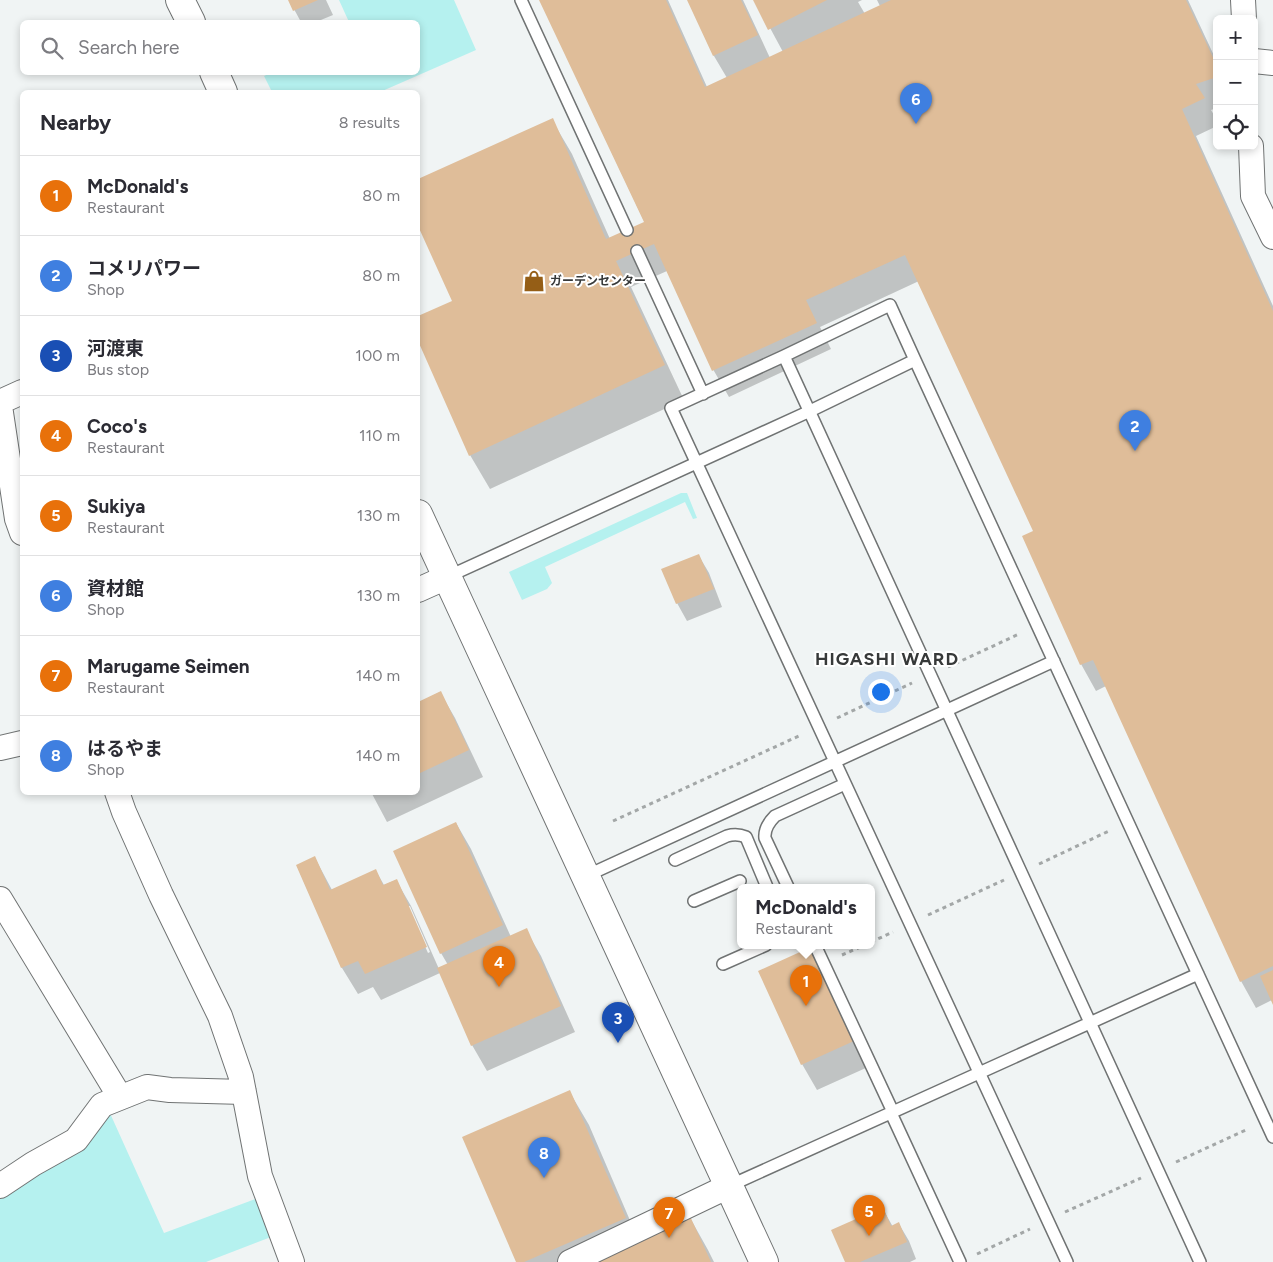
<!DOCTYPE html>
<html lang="en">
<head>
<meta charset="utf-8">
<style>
	:root { --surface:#fff; --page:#f2f2f3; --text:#2b2b33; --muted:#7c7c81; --line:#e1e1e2; --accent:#ea580c }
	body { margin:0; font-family:Figtree,"Noto Sans JP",sans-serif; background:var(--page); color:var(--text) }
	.controls { position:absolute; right:15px; top:15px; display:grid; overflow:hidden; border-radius:8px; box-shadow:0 2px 8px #0003 }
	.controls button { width:45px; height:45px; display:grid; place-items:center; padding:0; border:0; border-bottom:1px solid var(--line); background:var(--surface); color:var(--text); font:25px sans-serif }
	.you { position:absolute; left:880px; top:691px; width:18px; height:18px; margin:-12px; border:4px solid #fff; border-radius:50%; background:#1a73e8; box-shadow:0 0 0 8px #1a73e833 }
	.badge { display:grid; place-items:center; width:32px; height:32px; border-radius:50%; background:var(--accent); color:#fff; font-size:16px; font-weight:700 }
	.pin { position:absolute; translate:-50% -41px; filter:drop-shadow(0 1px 2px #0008) }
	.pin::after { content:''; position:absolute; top:26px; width:18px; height:15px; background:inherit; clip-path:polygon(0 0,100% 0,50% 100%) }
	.popup { position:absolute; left:737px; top:884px; width:138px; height:65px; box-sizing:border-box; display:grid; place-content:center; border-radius:8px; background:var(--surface); filter:drop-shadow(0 1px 4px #0005); font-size:16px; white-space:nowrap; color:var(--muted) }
	.popup b { font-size:19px; color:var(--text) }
	.popup::after { content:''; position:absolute; left:50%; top:100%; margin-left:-10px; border:10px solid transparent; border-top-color:var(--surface) }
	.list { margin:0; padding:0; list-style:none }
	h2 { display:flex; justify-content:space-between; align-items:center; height:65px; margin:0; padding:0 20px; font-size:21px }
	h2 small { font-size:16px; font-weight:400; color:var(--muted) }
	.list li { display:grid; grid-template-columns:32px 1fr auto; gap:15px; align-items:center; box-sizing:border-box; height:80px; padding:0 20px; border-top:1px solid var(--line) }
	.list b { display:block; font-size:19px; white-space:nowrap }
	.list p { margin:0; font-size:16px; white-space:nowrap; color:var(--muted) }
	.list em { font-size:16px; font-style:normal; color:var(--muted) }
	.icon { flex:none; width:28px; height:28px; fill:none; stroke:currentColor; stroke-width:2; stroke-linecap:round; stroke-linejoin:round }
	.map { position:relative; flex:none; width:1273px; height:1262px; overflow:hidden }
	.search { position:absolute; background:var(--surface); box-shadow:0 2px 8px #0003; left:20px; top:20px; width:400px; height:55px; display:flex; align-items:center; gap:12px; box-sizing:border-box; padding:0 18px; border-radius:8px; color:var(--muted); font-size:19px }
	.panel { position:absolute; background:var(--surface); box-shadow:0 2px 8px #0003; left:20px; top:90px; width:400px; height:705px; border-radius:8px }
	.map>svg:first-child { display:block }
</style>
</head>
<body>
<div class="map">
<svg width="1273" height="1262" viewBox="0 0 1273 1262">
	<rect width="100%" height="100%" fill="#f0f4f4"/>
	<path fill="#b5f1ef" d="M 339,0 L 454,0 L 476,50 L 380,92 L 272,92 L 264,76 L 271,73 L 418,72 L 418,22 L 349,22 Z
		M 681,493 L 687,493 L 697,518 L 693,519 L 685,502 L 545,567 L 552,583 L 547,589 L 522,600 L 509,572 Z
		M 109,1111 L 164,1233 L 258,1198 L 271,1237 L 206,1262 L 0,1262 L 0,1197 Z"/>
	<path fill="#0003" fill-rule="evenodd" d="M 289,0 L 326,0 L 333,15 L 316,22 L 301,22 Z
		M 540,0 L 668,0 L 707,87 L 727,78 L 714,56 L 688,0 L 743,0 L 770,58 L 783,52 L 755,0 L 862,0 L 858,2 L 865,14 L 880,6 L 877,0 L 1188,0 L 1217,62 L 1217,108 L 1211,110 L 1217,120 L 1217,126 L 1196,136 L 1273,306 L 1273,1002 L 1272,1000 L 1256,1008 L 1241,981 L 1106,686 L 1096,691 L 1081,664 L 1035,531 L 919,281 L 820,327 L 831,349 L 729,397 L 714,371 L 667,271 L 631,287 L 684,400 L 490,489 L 470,455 L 418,338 L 418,318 L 454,302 L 418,223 L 418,180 L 552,120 L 572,154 L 610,239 L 645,223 Z
		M 699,556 L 709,573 L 722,607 L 687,621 L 677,603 Z
		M 440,692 L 455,718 L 483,777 L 387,822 L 371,792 L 418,792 L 418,703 Z
		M 456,823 L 471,849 L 511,937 L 526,930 L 541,956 L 575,1032 L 487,1071 L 472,1045 L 440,973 L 381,1000 L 373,987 L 358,994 L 342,968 L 297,866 L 315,858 L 332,890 L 376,871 L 384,885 L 396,880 L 411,906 L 439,969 L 448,965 L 441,953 ZM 407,906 L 410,906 L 430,952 L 428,953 Z
		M 811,949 L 868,1067 L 817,1090 L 802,1064 Z
		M 569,1091 L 589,1125 L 638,1239 L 689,1216 L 708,1250 L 714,1262 L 517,1262 Z
		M 883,1209 L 893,1227 L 899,1224 L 909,1241 L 916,1259 L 910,1262 L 846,1262 Z"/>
	<path fill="#dfbd99" d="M 288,0 L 318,0 L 293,11 Z
		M 539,0 L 666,0 L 705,87 L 891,0 L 1186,0 L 1217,66 L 1217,77 L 1196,84 L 1205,98 L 1182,109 L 1273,311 L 1273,966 L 1240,982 L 1093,660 L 1080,665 L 1022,536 L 1033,531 L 905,255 L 806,300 L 817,323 L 712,371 L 654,244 L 616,261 L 665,365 L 469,456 L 418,341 L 418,316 L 452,301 L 418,226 L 418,179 L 553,118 L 606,239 L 644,222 Z
		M 687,0 L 741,0 L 758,35 L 713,56 Z
		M 753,0 L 827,0 L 768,30 Z
		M 699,554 L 714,589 L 676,604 L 661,569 Z
		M 441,691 L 469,750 L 418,774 L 418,702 Z
		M 456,822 L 503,925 L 440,954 L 393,851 Z
		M 315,856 L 330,890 L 376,869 L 383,885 L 397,879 L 427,947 L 365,974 L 358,961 L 341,968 L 296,865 Z
		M 527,928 L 561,1006 L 471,1046 L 437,968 Z
		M 811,947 L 854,1041 L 801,1065 L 758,971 Z
		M 1273,970 L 1273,1005 L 1260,976 Z
		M 570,1090 L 626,1218 L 524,1262 L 516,1262 L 462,1137 Z
		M 883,1207 L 891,1226 L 899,1222 L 907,1242 L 860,1262 L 845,1262 L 831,1230 Z
		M 689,1214 L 711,1262 L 585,1262 Z"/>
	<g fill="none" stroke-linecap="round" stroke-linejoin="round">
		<g stroke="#707373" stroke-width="14">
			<path id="lane" d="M 521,0 L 627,230
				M 637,251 L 703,394
				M 784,356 L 1200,1262
				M 915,360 L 890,305 L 784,356 L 671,408 L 1067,1262
				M 447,577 L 810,411 L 915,360 L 1273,1137
				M 675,860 L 727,836 C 734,834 739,834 746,837 L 767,887
				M 586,876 L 1054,661
				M 788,887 L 765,838 C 764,829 769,822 775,816 L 845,784
				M 694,901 L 740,881
				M 815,945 L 893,1112
				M 723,964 L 766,945
				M 891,1113 L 960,1262
				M 729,1186 L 1198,974"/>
		</g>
		<g stroke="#707373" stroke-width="26">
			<path id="street" d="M 1243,0 L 1244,19
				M 1254,61 L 1273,63
				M 1251,146 L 1253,196 L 1273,237
				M 0,402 L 22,392
				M 0,406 L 17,519 L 22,533
				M 418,590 L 447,577
				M 0,748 L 22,743
				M 117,792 L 124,812 L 161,895 L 220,1016 L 241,1077 L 260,1176 L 292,1262
				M 0,899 L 120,1097
				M 0,1186 L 33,1164 L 76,1140 L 102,1105 L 147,1087 L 170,1090 L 244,1092
				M 570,1262 L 729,1186"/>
		</g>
		<g stroke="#707373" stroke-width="30">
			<path id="secondary" d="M 180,0 L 191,22
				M 214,72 L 223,92
				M 418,514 L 764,1262"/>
		</g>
		<path stroke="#a3a7a7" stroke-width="3" stroke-dasharray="4 4" stroke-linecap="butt" d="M 948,667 L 1019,634
			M 837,718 L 912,683
			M 613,821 L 801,735
			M 1039,864 L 1111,830
			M 928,915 L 1004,880
			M 871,942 L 893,932
			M 842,955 L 865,945
			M 1176,1162 L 1248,1129
			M 1065,1212 L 1141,1178
			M 977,1254 L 1030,1229"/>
		<use href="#lane" stroke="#fff" stroke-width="11"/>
		<use href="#street" stroke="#fff" stroke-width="24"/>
		<use href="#secondary" stroke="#fff" stroke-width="28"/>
	</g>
	<defs>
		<g id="shop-bare" transform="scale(1.725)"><path d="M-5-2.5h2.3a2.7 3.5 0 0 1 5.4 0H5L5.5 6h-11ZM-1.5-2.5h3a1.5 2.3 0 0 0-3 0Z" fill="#955e16" stroke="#fff" stroke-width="2.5" paint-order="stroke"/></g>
	</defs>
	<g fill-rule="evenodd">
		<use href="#shop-bare" x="534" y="281"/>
	</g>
	<g text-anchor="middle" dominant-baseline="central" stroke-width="4" stroke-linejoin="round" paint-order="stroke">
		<g font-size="12" font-weight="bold" fill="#373939" stroke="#fff" text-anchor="start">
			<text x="550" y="281">ガーデンセンター</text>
		</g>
		<g font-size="18" font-weight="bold" letter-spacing="1" fill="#373939" stroke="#fff">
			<text x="887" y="659">HIGASHI WARD</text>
		</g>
	</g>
</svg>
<div class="controls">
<button>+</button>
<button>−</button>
<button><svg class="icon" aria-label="locate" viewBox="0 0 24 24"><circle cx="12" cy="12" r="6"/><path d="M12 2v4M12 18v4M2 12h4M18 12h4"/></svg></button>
</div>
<div class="you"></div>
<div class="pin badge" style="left:806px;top:1006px;background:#e8710a">1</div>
<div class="popup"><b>McDonald's</b>Restaurant</div>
<div class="pin badge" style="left:1135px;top:451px;background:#3f7fe0">2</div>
<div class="pin badge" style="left:618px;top:1043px;background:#1a4fb4">3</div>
<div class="pin badge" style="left:499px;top:987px;background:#e8710a">4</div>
<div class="pin badge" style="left:869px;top:1236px;background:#e8710a">5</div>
<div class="pin badge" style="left:916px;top:124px;background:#3f7fe0">6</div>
<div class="pin badge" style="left:669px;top:1238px;background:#e8710a">7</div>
<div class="pin badge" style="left:544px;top:1178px;background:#3f7fe0">8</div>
<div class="search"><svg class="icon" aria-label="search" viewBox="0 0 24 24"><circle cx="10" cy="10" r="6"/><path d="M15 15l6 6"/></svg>Search here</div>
<section class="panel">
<h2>Nearby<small>8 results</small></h2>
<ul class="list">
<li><span class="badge" style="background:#e8710a">1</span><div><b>McDonald's</b><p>Restaurant</p></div><em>80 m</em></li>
<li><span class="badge" style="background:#3f7fe0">2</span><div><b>コメリパワー</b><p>Shop</p></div><em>80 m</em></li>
<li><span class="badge" style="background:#1a4fb4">3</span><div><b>河渡東</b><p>Bus stop</p></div><em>100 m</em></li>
<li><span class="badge" style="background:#e8710a">4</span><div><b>Coco's</b><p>Restaurant</p></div><em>110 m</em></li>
<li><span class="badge" style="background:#e8710a">5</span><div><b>Sukiya</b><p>Restaurant</p></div><em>130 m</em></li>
<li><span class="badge" style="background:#3f7fe0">6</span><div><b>資材館</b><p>Shop</p></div><em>130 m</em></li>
<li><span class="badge" style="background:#e8710a">7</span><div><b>Marugame Seimen</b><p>Restaurant</p></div><em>140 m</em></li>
<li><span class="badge" style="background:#3f7fe0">8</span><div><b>はるやま</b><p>Shop</p></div><em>140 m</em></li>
</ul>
</section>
</div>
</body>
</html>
